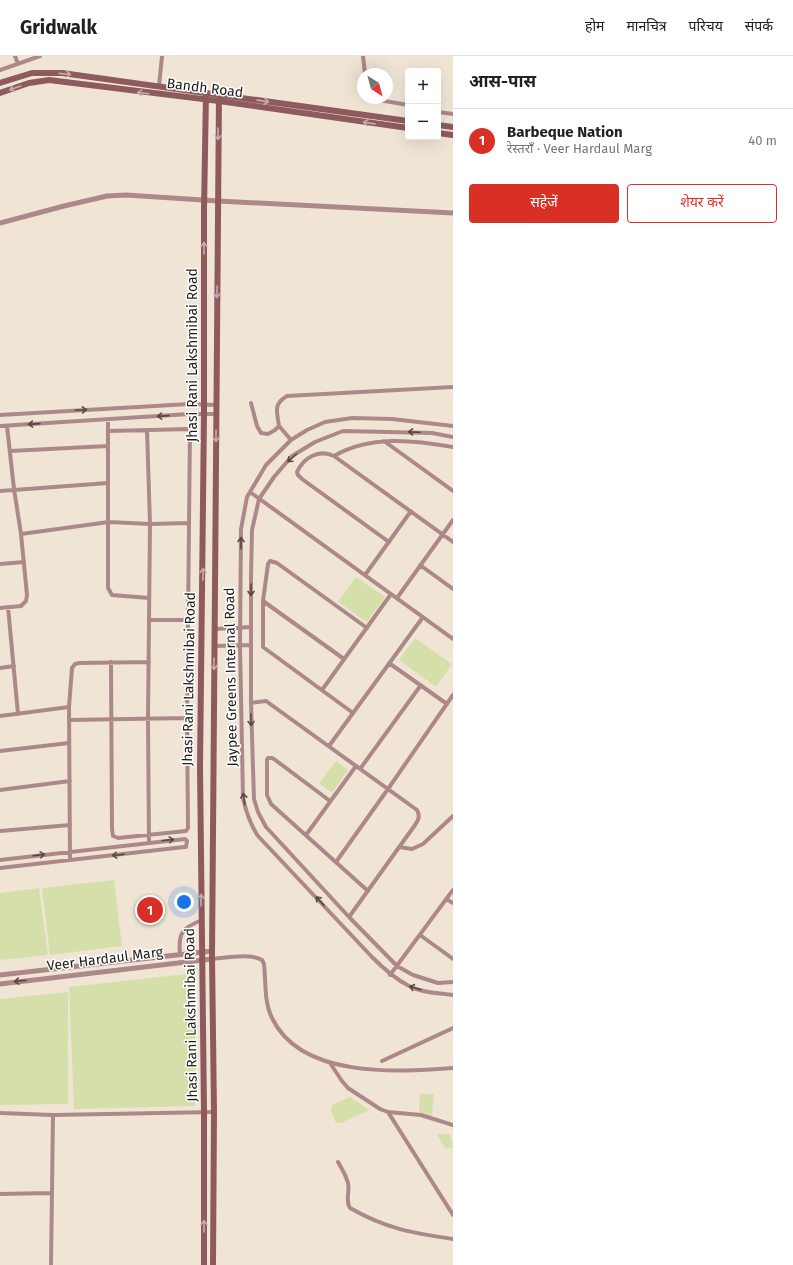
<!DOCTYPE html>
<html lang="hi">
<head>
<meta charset="utf-8">
<style>
	:root { --surface:#fff; --page:#f6f6f6; --text:#202124; --muted:#757577; --line:#e0e0e0; --accent:#d93025 }
	body { margin:0; font-family:"Fira Sans","Noto Sans Devanagari",sans-serif; background:var(--page); color:var(--text) }
	.controls { position:absolute; right:12px; top:12px; display:grid; overflow:hidden; border-radius:4px; box-shadow:0 4px 16px #0002 }
	.controls button { width:36px; height:36px; display:grid; place-items:center; padding:0; border:0; border-bottom:1px solid var(--line); background:var(--surface); color:var(--text); font:20px sans-serif }
	.compass { position:absolute; left:357px; top:12px; width:36px; height:36px; border-radius:50%; background:var(--surface); box-shadow:0 4px 16px #0002; rotate:144deg }
	.you { position:absolute; left:184px; top:846px; width:14px; height:14px; margin:-10px; border:3px solid #fff; border-radius:50%; background:#1a73e8; box-shadow:0 0 0 6px #1a73e833 }
	.badge { display:grid; place-items:center; width:26px; height:26px; border-radius:50%; background:var(--accent); color:#fff; font-size:13px; font-weight:700 }
	.pin { position:absolute; translate:-50% -50%; border:2px solid #fff; box-shadow:0 1px 4px #0006 }
	.list { margin:0; padding:0; list-style:none }
	h2 { display:flex; justify-content:space-between; align-items:center; height:52px; margin:0; padding:0 16px; font-size:17px }
	h2 small { font-size:13px; font-weight:400; color:var(--muted) }
	.list li { display:grid; grid-template-columns:26px 1fr auto; gap:12px; align-items:center; box-sizing:border-box; height:64px; padding:0 16px; border-top:1px solid var(--line) }
	.list b { display:block; font-size:15px; white-space:nowrap }
	.list p { margin:0; font-size:13px; white-space:nowrap; color:var(--muted) }
	.list em { font-size:13px; font-style:normal; color:var(--muted) }
	.actions { display:flex; gap:8px; padding:12px 16px }
	.actions a { flex:1; padding:9px 0; border:1px solid var(--accent); border-radius:4px; text-align:center; font-size:14px; color:var(--accent) }
	.actions .main { background:var(--accent); color:#fff }
	.map { position:relative; flex:none; width:453px; height:1209px; overflow:hidden }
	header { display:flex; align-items:center; gap:24px; box-sizing:border-box; height:56px; padding:0 20px; background:var(--surface); border-bottom:1px solid var(--line) }
	header strong { font-size:19px }
	nav { display:flex; gap:22px; margin-inline-start:auto; font-size:14px }
	main { display:flex }
	aside { flex:1; background:var(--surface) }
	.map>svg:first-child { display:block }
</style>
</head>
<body>
<header>
<strong>Gridwalk</strong>
<nav><a>होम</a><a>मानचित्र</a><a>परिचय</a><a>संपर्क</a></nav>
</header>
<main>
<div class="map">
<svg width="453" height="1209" viewBox="0 0 453 1209">
	<rect width="100%" height="100%" fill="#f0e5d5"/>
	<path fill="#d5dfaa" d="M 356,521 L 385,541 L 367,566 L 338,546 Z
		M 415,582 L 452,608 L 436,631 L 399,604 Z
		M 336,705 L 348,714 L 332,737 L 319,727 Z
		M 114,824 L 122,890 L 50,899 L 42,832 Z
		M 39,832 L 48,899 L 0,904 L 0,837 Z
		M 195,917 L 195,1050 L 74,1053 L 69,931 Z
		M 68,936 L 68,1048 L 0,1049 L 0,943 Z
		M 420,1038 L 434,1038 L 432,1060 L 419,1056 Z
		M 350,1041 L 370,1054 L 341,1067 L 336,1067 L 331,1055 L 332,1049 Z
		M 437,1078 L 450,1078 L 453,1091 L 445,1092 Z"/>
	<g fill="none" stroke-linecap="round" stroke-linejoin="round">
		<path stroke="#ad888a" stroke-width="4" d="M 15,0 L 18,8
			M 363,0 L 365,18
			M 0,14 L 40,0
			M 159,30 L 162,0
			M 374,42 L 379,44 L 408,49
			M 438,56 L 453,58
			M 251,347 L 257,370 L 261,377 L 268,378 L 275,374 L 279,370 L 291,384
			M 0,359 L 189,348 L 216,349
			M 108,364 L 108,532 L 112,539 L 149,542
			M 0,370 L 189,358 L 216,358
			M 279,370 C 277,356 273,348 287,340 L 453,331
			M 453,370 L 392,363 L 352,362 L 325,366 L 307,374 L 291,384 L 266,409 L 247,441 L 241,473 L 240,590 L 243,742 C 246,756 250,768 258,780 L 372,901 C 383,912 395,923 409,930 C 422,937 439,937 453,939
			M 147,374 L 150,468 L 148,663 L 149,787
			M 108,375 L 190,373 L 187,662 L 188,772 L 186,775 L 118,782 L 113,780 L 112,773 L 111,606
			M 453,381 L 432,377 L 343,375 L 315,386 L 292,400 L 274,421 L 259,443 L 252,474 L 251,520 L 251,647 L 254,743 L 258,756 L 266,771 L 349,861 L 397,910 L 413,919 L 438,927 L 453,926
			M 384,385 L 453,435
			M 10,395 L 108,390
			M 334,400 C 370,379 414,384 453,391
			M 0,435 L 108,427
			M 250,436 L 453,583
			M 21,478 L 109,466 L 150,468 L 189,467
			M 389,486 L 302,423 L 298,419 L 297,416 C 304,401 319,393 334,400 L 453,486
			M 0,508 L 24,506
			M 420,509 L 453,533
			M 365,519 L 411,455
			M 397,542 L 453,464
			M 263,545 L 344,603
			M 8,551 L 18,658
			M 0,552 L 21,550 L 26,545 L 27,539 L 21,478 L 14,433 L 7,370
			M 150,564 L 188,564
			M 215,573 L 251,571
			M 214,590 L 251,589
			M 389,607 L 447,648
			M 0,612 L 14,610
			M 322,634 L 391,538
			M 251,647 L 266,645 L 417,754 C 420,760 419,763 415,769 L 349,861
			M 353,657 L 263,591 L 263,545 L 268,508 L 270,505 L 277,507 L 367,572
			M 0,660 L 69,651
			M 69,664 L 187,662
			M 329,690 L 423,561
			M 0,695 L 69,687
			M 360,713 L 421,629
			M 0,734 L 70,725
			M 330,745 L 274,703 L 272,702 L 268,702 L 267,704 L 267,739 L 271,748 L 368,835
			M 0,775 L 70,769
			M 306,779 L 356,710
			M 399,791 L 412,793 L 423,788 L 453,760
			M 0,804 L 185,783 L 187,785 L 186,791 L 184,791 L 0,812
			M 70,804 L 69,651 L 72,612 L 75,608 L 79,607 L 149,606
			M 336,806 L 388,733 L 453,639
			M 446,843 L 453,847
			M 420,879 L 453,903
			M 180,898 C 178,877 182,872 202,864
			M 212,903 C 225,902 250,897 262,904 L 264,908 C 266,926 264,946 272,962 C 301,1023 398,1016 453,1012
			M 390,919 L 453,834
			M 382,1005 L 453,972
			M 330,1007 L 342,1025 L 348,1032 L 380,1053 L 388,1056 L 421,1059 L 453,1069
			M 388,1056 L 453,1159
			M 0,1057 L 53,1059 L 214,1056
			M 338,1106 C 342,1113 346,1119 348,1127 C 350,1135 345,1145 350,1152 C 387,1173 412,1177 453,1183
			M 0,1138 L 51,1137
			M 51,1209 L 53,1059"/>
		<path stroke="#ad888a" stroke-width="5" d="M 0,167 L 64,150 L 107,140 L 126,139 L 218,145 L 453,157
			M 0,919 L 212,895
			M 0,928 L 212,903"/>
		<path stroke="#8e5a5e" stroke-width="6" d="M 0,27 L 32,17 L 62,17 L 408,65
			M 0,37 L 29,27 L 49,24 L 219,45 L 408,72
			M 438,69 L 453,71
			M 438,77 L 453,79
			M 204,1209 L 204,1056 L 200,711 L 204,358 L 204,153 L 206,37
			M 213,1209 L 214,1056 L 212,900 L 219,39"/>
	</g>
	<defs><path id="oneway-shaft" d="M-6 0H5M1.5-3L5.5 0L1.5 3" fill="none" stroke-width="1.6" stroke-linecap="round" stroke-linejoin="round"/></defs>
	<g stroke="#c6acae">
		<use href="#oneway-shaft" transform="translate(65 18) rotate(6)"/>
		<use href="#oneway-shaft" transform="translate(15 32) rotate(161)"/>
		<use href="#oneway-shaft" transform="translate(143 37) rotate(-173)"/>
		<use href="#oneway-shaft" transform="translate(263 45) rotate(8)"/>
		<use href="#oneway-shaft" transform="translate(369 67) rotate(-172)"/>
		<use href="#oneway-shaft" transform="translate(218 78) rotate(90)"/>
		<use href="#oneway-shaft" transform="translate(204 192) rotate(-90)"/>
		<use href="#oneway-shaft" transform="translate(217 236) rotate(91)"/>
		<use href="#oneway-shaft" transform="translate(216 380) rotate(90)"/>
		<use href="#oneway-shaft" transform="translate(203 518) rotate(-89)"/>
		<use href="#oneway-shaft" transform="translate(214 608) rotate(90)"/>
		<use href="#oneway-shaft" transform="translate(201 844) rotate(-90)"/>
		<use href="#oneway-shaft" transform="translate(204 1170) rotate(-90)"/>
	</g>
	<g stroke="#584744">
		<use href="#oneway-shaft" transform="translate(81 354) rotate(-3)"/>
		<use href="#oneway-shaft" transform="translate(163 360) rotate(176)"/>
		<use href="#oneway-shaft" transform="translate(34 368) rotate(176)"/>
		<use href="#oneway-shaft" transform="translate(414 376) rotate(-178)"/>
		<use href="#oneway-shaft" transform="translate(292 402) rotate(138)"/>
		<use href="#oneway-shaft" transform="translate(241 487) rotate(-90)"/>
		<use href="#oneway-shaft" transform="translate(251 534) rotate(90)"/>
		<use href="#oneway-shaft" transform="translate(251 664) rotate(88)"/>
		<use href="#oneway-shaft" transform="translate(244 743) rotate(-98)"/>
		<use href="#oneway-shaft" transform="translate(168 784) rotate(-7)"/>
		<use href="#oneway-shaft" transform="translate(39 799) rotate(-7)"/>
		<use href="#oneway-shaft" transform="translate(118 799) rotate(173)"/>
		<use href="#oneway-shaft" transform="translate(320 845) rotate(-133)"/>
		<use href="#oneway-shaft" transform="translate(20 925) rotate(174)"/>
		<use href="#oneway-shaft" transform="translate(415 932) rotate(-163)"/>
	</g>
	<g text-anchor="middle" dominant-baseline="central" stroke-width="3" stroke-linejoin="round" paint-order="stroke">
		<g font-size="14" fill="#1f1b16" stroke="#fff">
			<text transform="translate(205 32) rotate(7)">Bandh Road</text>
			<text transform="translate(192 299) rotate(-90)">Jhasi Rani Lakshmibai Road</text>
			<text transform="translate(231 621) rotate(-91)">Jaypee Greens Internal Road</text>
			<text transform="translate(189 623) rotate(-89)">Jhasi Rani Lakshmibai Road</text>
			<text transform="translate(105 903) rotate(-7)">Veer Hardaul Marg</text>
			<text transform="translate(191 959) rotate(-91)">Jhasi Rani Lakshmibai Road</text>
		</g>
	</g>
</svg>
<div class="controls">
<button>+</button>
<button>−</button>
</div>
<svg class="compass" viewBox="-18 -18 36 36"><path d="M0-13l5 13h-10z" fill="#e53935"/><path d="M0 13l5-13h-10z" fill="#757577"/></svg>
<div class="you"></div>
<div class="pin badge" style="left:150px;top:854px">1</div>
</div>
<aside>
<h2>आस-पास<small></small></h2>
<ul class="list">
<li><span class="badge">1</span><div><b>Barbeque Nation</b><p>रेस्तराँ · Veer Hardaul Marg</p></div><em>40 m</em></li>
</ul>
<div class="actions"><a class="main">सहेजें</a><a>शेयर करें</a></div>
</aside>
</main>
</body>
</html>
